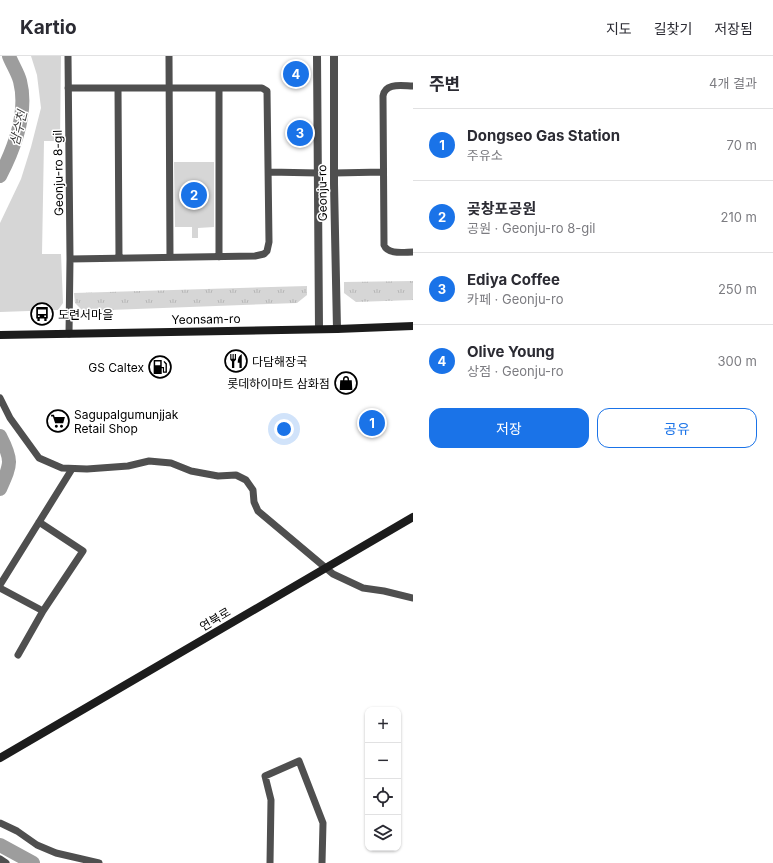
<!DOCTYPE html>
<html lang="ko">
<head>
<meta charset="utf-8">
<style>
	:root { --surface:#fff; --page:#f7f7f7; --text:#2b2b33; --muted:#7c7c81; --line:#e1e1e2; --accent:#1a73e8 }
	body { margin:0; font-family:Inter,"Noto Sans KR",sans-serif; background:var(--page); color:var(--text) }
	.controls { position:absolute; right:12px; bottom:12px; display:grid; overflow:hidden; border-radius:8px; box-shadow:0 1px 3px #0004 }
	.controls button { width:36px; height:36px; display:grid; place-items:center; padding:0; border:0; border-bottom:1px solid var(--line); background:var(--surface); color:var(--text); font:20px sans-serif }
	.you { position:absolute; left:284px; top:373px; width:14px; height:14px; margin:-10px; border:3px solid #fff; border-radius:50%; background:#1a73e8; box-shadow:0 0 0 6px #1a73e833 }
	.badge { display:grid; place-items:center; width:26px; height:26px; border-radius:50%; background:var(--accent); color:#fff; font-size:13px; font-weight:700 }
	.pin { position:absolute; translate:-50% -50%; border:2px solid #fff; box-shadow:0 1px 4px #0006 }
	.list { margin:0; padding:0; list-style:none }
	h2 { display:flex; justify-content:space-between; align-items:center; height:52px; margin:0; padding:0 16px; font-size:17px }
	h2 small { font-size:13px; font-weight:400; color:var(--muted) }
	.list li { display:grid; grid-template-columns:26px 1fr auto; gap:12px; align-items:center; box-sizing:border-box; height:72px; padding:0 16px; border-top:1px solid var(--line) }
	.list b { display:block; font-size:15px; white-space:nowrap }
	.list p { margin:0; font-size:13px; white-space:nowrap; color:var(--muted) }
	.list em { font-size:13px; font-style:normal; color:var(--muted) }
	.actions { display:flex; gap:8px; padding:12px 16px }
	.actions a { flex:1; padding:9px 0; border:1px solid var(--accent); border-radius:12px; text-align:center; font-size:14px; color:var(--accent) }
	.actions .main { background:var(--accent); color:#fff }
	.icon { flex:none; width:22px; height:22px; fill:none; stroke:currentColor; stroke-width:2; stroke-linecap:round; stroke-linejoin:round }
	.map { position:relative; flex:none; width:413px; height:807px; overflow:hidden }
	header { display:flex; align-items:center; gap:24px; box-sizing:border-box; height:56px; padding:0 20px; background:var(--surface); border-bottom:1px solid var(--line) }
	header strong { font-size:19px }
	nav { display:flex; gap:22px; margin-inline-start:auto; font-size:14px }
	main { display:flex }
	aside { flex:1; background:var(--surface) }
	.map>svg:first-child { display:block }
</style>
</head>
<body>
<header>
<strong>Kartio</strong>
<nav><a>지도</a><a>길찾기</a><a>저장됨</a></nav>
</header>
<main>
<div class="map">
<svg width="413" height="807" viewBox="0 0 413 807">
	<defs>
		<pattern id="grass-tufts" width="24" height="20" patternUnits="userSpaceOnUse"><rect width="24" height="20" fill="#d6d6d6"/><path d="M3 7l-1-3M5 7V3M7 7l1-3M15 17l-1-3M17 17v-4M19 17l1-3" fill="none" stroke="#b6b6b6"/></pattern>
	</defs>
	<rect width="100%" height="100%" fill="#fff"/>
	<path fill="url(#grass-tufts)" d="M 413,225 L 413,244 L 356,246 L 344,237 L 344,226 Z
		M 307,230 L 307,239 L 297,247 L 83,255 L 75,247 L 74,237 Z"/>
	<path fill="#d6d6d6" d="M 31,0 L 61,0 L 60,85 L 44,85 L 42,198 L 61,198 L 63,247 L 58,254 L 0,256 L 0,167 L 21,123 L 31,91 L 41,52 L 37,19 Z
		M 174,106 L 214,106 L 214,171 L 198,172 L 198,182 L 192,182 L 192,171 L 175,171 Z"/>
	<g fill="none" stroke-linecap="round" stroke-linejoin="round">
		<path stroke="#9d9d9d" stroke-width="14" d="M 0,120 C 14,93 28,56 20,25 C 18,17 12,8 9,0
			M 0,380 C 13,405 11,408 0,433
			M 0,789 L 33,807"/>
		<path stroke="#4f4f4f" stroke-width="7" d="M 68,0 L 70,203 L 255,200 L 264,198 L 267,195 L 269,186 L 267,35 L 262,32 L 68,32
			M 169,0 L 170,201
			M 413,30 C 403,30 385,26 383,40 L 384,189 C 388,199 404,196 413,196
			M 118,32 L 119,202
			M 219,32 L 219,201
			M 269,116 L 318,117
			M 334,117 L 383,116
			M 69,278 L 70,203
			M 0,342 L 10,362 L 39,402 L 62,412 L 87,413 L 128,410 L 149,405 L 171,407 L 191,415 L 218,420 L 236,419 L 246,424 L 253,434 L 254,446 L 258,455 L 333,518 L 363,532 L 384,535 L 413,542
			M 0,529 L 72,413
			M 0,532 L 43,555 L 83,495 L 39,466
			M 18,599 L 43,555
			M 0,767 L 17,775 L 37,789 L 56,797 L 99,807
			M 0,803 L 6,807
			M 270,807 L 271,744 L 265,720 L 299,705 L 323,767 L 322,807"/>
		<path stroke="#4f4f4f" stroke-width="8" d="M 317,0 L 319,273
			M 334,0 L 334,128 L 337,273"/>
		<path stroke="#1c1c1c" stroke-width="8" d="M 0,279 L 337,273 L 413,270
			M 0,702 L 413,461"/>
	</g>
	<defs>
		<g id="bus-ring" transform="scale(1.15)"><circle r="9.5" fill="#fff" stroke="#000" stroke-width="1.5"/><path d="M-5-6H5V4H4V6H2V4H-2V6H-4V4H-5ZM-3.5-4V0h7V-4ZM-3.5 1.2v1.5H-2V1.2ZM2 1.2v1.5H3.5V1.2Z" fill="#000"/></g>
		<g id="restaurant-ring" transform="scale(1.15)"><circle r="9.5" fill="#fff" stroke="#000" stroke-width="1.5"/><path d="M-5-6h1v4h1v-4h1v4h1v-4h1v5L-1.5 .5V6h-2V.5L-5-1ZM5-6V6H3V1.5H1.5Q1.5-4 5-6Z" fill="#000"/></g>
		<g id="fuel-ring" transform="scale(1.15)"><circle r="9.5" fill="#fff" stroke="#000" stroke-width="1.5"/><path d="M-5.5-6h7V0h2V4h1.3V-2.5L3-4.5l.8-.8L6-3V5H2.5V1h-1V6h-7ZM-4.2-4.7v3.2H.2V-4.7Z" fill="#000"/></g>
		<g id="shop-ring" transform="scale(1.15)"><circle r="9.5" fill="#fff" stroke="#000" stroke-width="1.5"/><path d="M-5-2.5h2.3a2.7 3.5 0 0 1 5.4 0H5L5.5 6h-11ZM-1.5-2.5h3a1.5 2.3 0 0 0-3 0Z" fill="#000"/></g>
		<g id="supermarket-ring" transform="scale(1.15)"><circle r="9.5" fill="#fff" stroke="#000" stroke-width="1.5"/><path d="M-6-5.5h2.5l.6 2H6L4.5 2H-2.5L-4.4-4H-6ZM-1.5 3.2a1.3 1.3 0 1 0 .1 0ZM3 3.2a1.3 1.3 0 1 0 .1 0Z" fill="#000"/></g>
	</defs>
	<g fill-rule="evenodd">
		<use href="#bus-ring" x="42" y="258"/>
		<use href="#restaurant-ring" x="236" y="305"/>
		<use href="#fuel-ring" x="160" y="311"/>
		<use href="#shop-ring" x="346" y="327"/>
		<use href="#supermarket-ring" x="58" y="365"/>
	</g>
	<g text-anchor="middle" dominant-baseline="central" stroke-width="3" stroke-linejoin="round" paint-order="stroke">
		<g font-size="12" fill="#000" stroke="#fff">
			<text transform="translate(58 117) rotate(-91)">Geonju-ro 8-gil</text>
			<text transform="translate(322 137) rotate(-91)">Geonju-ro</text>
			<text transform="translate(206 263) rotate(-1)">Yeonsam-ro</text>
			<text transform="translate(215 563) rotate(-31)">연북로</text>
		</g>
		<g font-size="12" fill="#000" stroke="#fff" text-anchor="start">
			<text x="58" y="258">도련서마을</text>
			<text x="252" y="305">다담해장국</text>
			<text x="144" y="311" text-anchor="end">GS Caltex</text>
			<text x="330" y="327" text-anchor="end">롯데하이마트 삼화점</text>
			<text x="74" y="358">Sagupalgumunjjak<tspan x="74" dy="14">Retail Shop</tspan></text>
		</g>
		<g font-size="13" font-style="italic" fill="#3e3e3e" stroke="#fff">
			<text transform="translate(18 72) rotate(-76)">삼수천</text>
		</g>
	</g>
</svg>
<div class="controls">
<button>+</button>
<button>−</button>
<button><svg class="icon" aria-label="locate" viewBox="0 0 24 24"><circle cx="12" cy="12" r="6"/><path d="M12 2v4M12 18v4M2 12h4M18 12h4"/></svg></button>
<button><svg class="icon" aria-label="layers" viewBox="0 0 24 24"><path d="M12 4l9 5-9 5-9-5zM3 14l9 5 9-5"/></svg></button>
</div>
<div class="you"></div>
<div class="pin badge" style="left:372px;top:367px">1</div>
<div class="pin badge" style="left:194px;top:139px">2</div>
<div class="pin badge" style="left:300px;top:77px">3</div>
<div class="pin badge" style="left:296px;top:18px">4</div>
</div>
<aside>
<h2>주변<small>4개 결과</small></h2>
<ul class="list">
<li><span class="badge">1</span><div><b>Dongseo Gas Station</b><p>주유소</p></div><em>70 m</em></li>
<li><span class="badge">2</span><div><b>곶창포공원</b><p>공원 · Geonju-ro 8-gil</p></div><em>210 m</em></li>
<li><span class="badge">3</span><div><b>Ediya Coffee</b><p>카페 · Geonju-ro</p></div><em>250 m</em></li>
<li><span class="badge">4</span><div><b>Olive Young</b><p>상점 · Geonju-ro</p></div><em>300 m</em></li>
</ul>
<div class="actions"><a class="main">저장</a><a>공유</a></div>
</aside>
</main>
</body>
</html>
